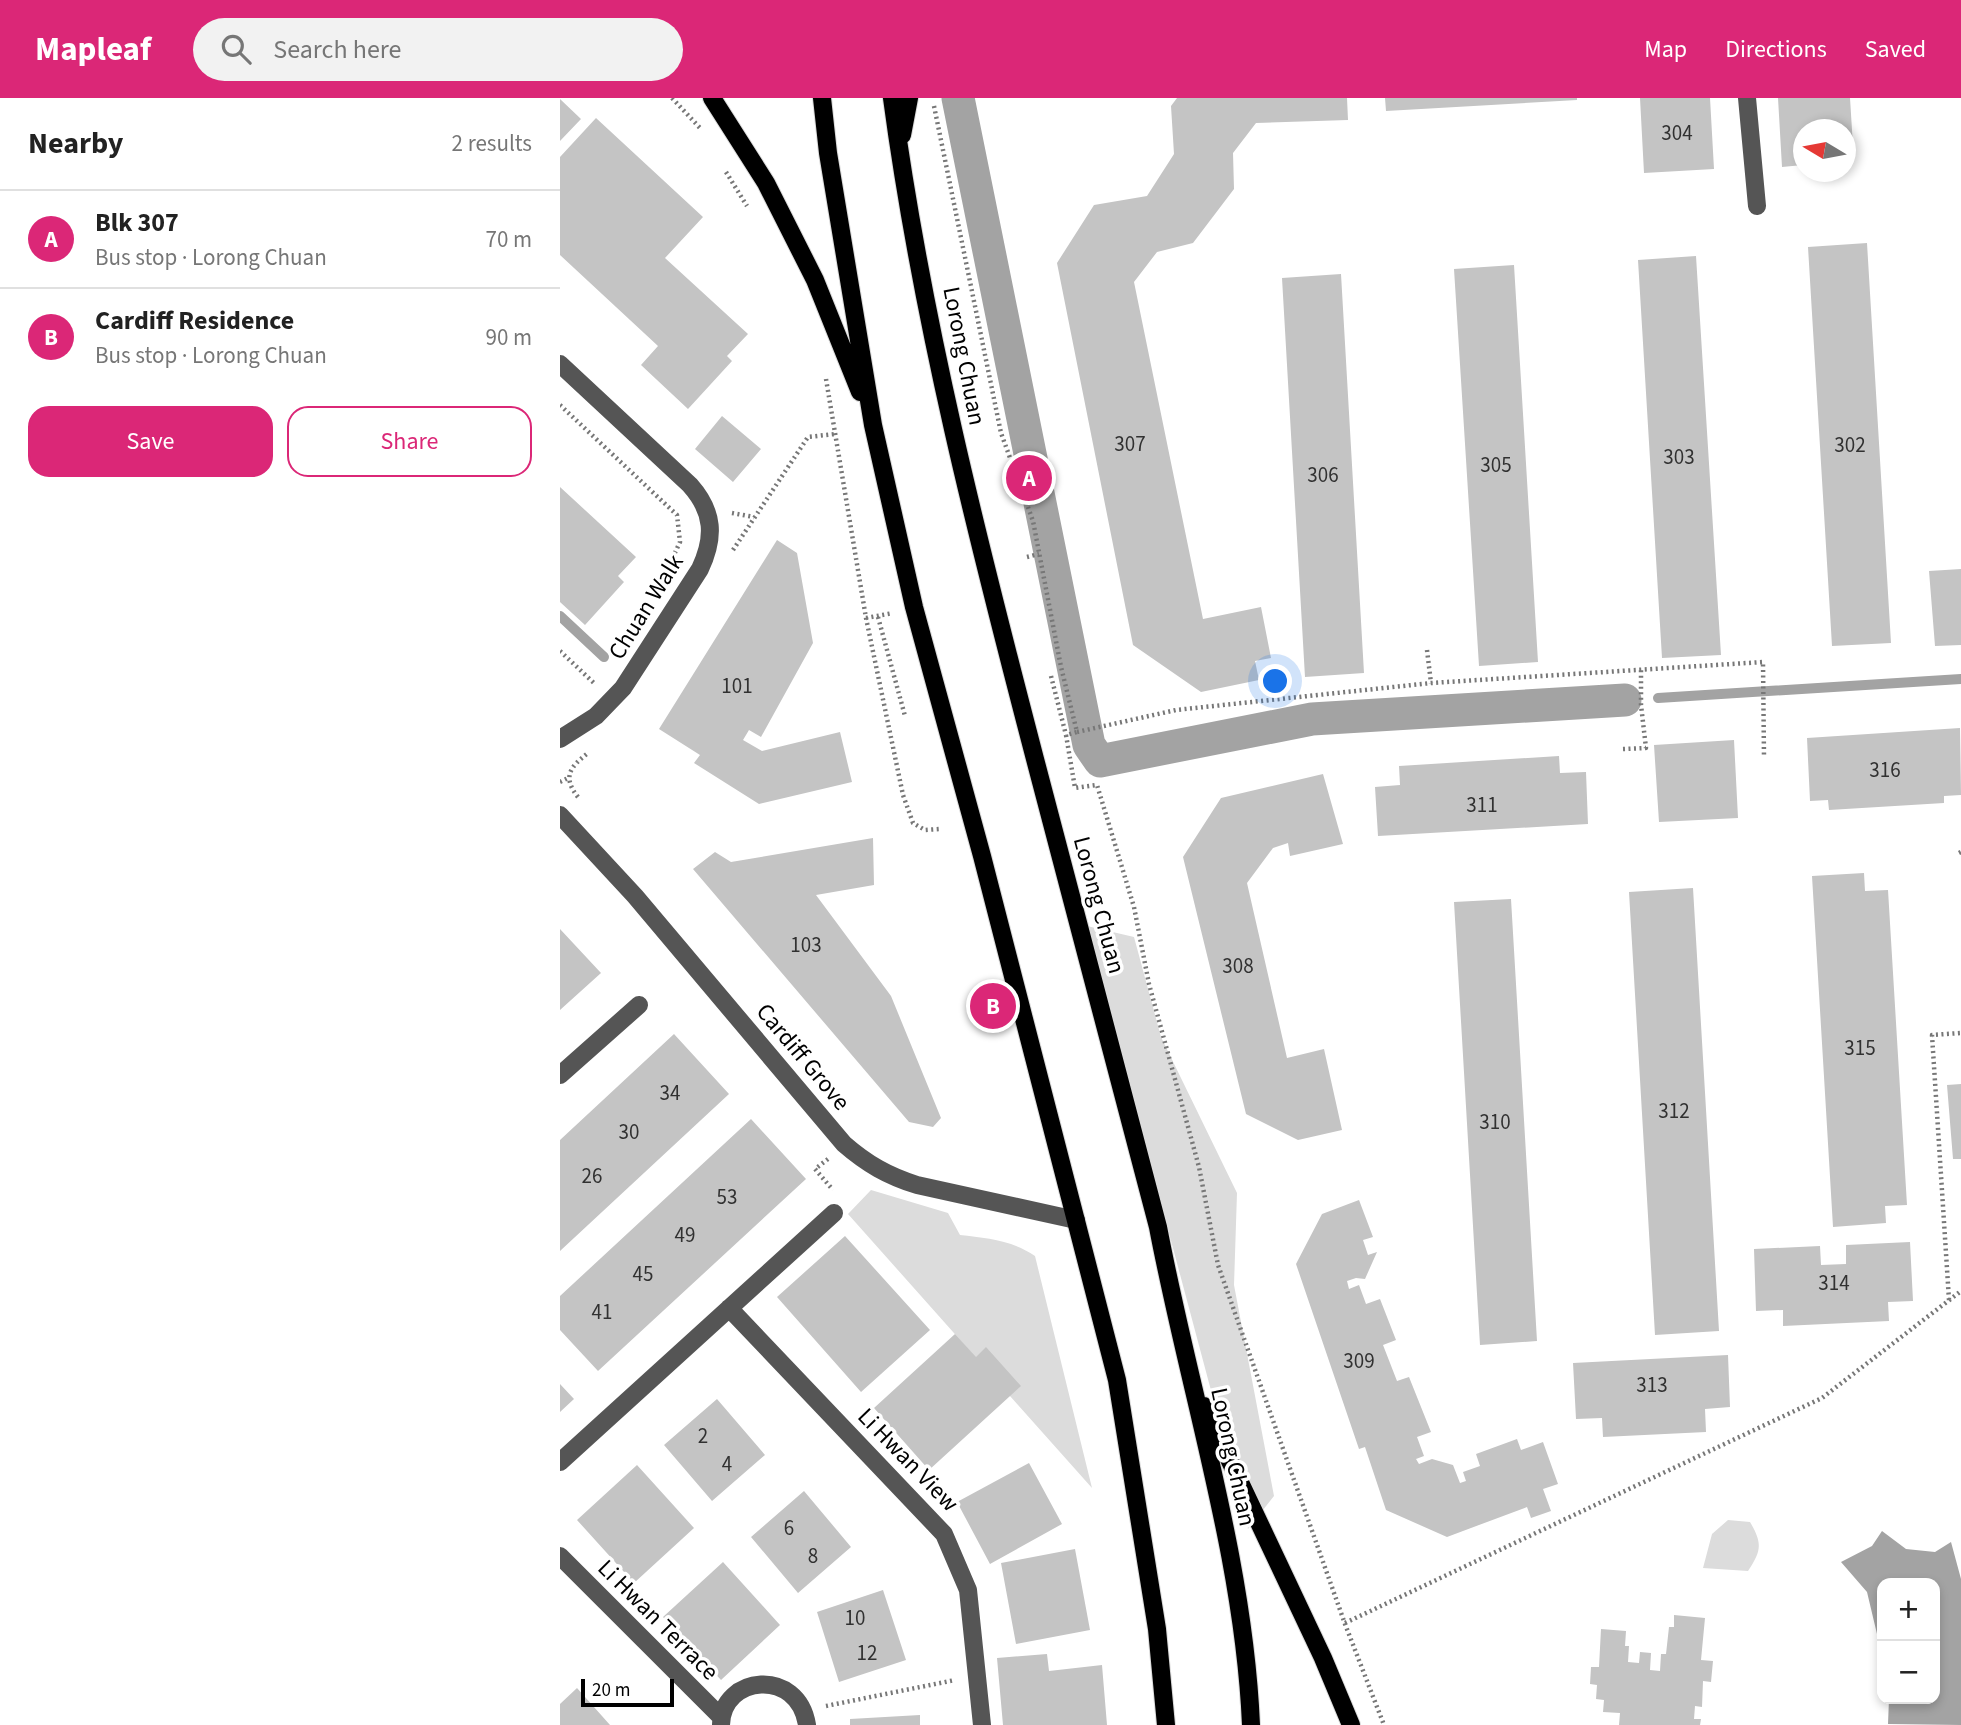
<!DOCTYPE html>
<html lang="en">
<head>
<meta charset="utf-8">
<style>
	:root { --surface:#fff; --page:#f2f2f2; --text:#222; --muted:#767676; --line:#e0e0e0; --accent:#db2777 }
	body { margin:0; font-family:"Source Sans 3",sans-serif; background:var(--page); color:var(--text) }
	.controls { position:absolute; right:21px; bottom:21px; display:grid; overflow:hidden; border-radius:14px; box-shadow:0 4px 10px #0003 }
	.controls button { width:63px; height:63px; display:grid; place-items:center; padding:0; border:0; border-bottom:2px solid var(--line); background:var(--surface); color:var(--text); font:35px sans-serif }
	.compass { position:absolute; left:1233px; top:21px; width:63px; height:63px; border-radius:50%; background:var(--surface); box-shadow:0 4px 10px #0003; rotate:280deg }
	.scale { position:absolute; left:21px; bottom:18px; width:93px; box-sizing:border-box; padding-left:7px; border:4px solid #000; border-top:0; font-size:19px; line-height:24px; white-space:nowrap; color:#000; -webkit-text-stroke:5px #fff; paint-order:stroke }
	.you { position:absolute; left:716px; top:584px; width:24px; height:24px; margin:-18px; border:5px solid #fff; border-radius:50%; background:#1a73e8; box-shadow:0 0 0 10px #1a73e833 }
	.badge { display:grid; place-items:center; width:46px; height:46px; border-radius:50%; background:var(--accent); color:#fff; font-size:23px; font-weight:700 }
	.pin { position:absolute; translate:-50% -50%; border:4px solid #fff; box-shadow:0 2px 7px #0006 }
	.list { margin:0; padding:0; list-style:none }
	h2 { display:flex; justify-content:space-between; align-items:center; height:91px; margin:0; padding:0 28px; font-size:30px }
	h2 small { font-size:23px; font-weight:400; color:var(--muted) }
	.list li { display:grid; grid-template-columns:46px 1fr auto; gap:21px; align-items:center; box-sizing:border-box; height:98px; padding:0 28px; border-top:2px solid var(--line) }
	.list b { display:block; font-size:26px; white-space:nowrap }
	.list p { margin:0; font-size:23px; white-space:nowrap; color:var(--muted) }
	.list em { font-size:23px; font-style:normal; color:var(--muted) }
	.actions { display:flex; gap:14px; padding:21px 28px }
	.actions a { flex:1; padding:16px 0; border:2px solid var(--accent); border-radius:21px; text-align:center; font-size:24px; color:var(--accent) }
	.actions .main { background:var(--accent); color:#fff }
	.icon { flex:none; width:38px; height:38px; fill:none; stroke:currentColor; stroke-width:2; stroke-linecap:round; stroke-linejoin:round }
	.map { position:relative; flex:none; width:1401px; height:1627px; overflow:hidden }
	header { display:flex; align-items:center; gap:42px; box-sizing:border-box; height:98px; padding:0 35px; background:var(--accent); color:#fff }
	header strong { font-size:33px }
	nav { display:flex; gap:38px; margin-inline-start:auto; font-size:24px }
	.search { width:490px; height:63px; background:var(--page); display:flex; align-items:center; gap:18px; box-sizing:border-box; padding:0 24px; border-radius:38px; color:var(--muted); font-size:26px }
	main { display:flex }
	aside { flex:1; background:var(--surface) }
	.map>svg:first-child { display:block }
</style>
</head>
<body>
<header>
<strong>Mapleaf</strong>
<div class="search"><svg class="icon" aria-label="search" viewBox="0 0 24 24"><circle cx="10" cy="10" r="6"/><path d="M15 15l6 6"/></svg>Search here</div>
<nav><a>Map</a><a>Directions</a><a>Saved</a></nav>
</header>
<main>
<aside>
<h2>Nearby<small>2 results</small></h2>
<ul class="list">
<li><span class="badge">A</span><div><b>Blk 307</b><p>Bus stop · Lorong Chuan</p></div><em>70 m</em></li>
<li><span class="badge">B</span><div><b>Cardiff Residence</b><p>Bus stop · Lorong Chuan</p></div><em>90 m</em></li>
</ul>
<div class="actions"><a class="main">Save</a><a>Share</a></div>
</aside>
<div class="map">
<svg width="1401" height="1627" viewBox="0 0 1401 1627">
	<rect width="100%" height="100%" fill="#fff"/>
	<path fill="#dcdcdc" d="M 527,828 L 574,839 L 601,939 L 677,1095 L 674,1187 L 714,1398 L 688,1431 Z
		M 311,1092 L 388,1115 L 400,1137 C 426,1140 452,1142 475,1158 L 532,1390 L 288,1116 Z
		M 1168,1422 L 1190,1424 C 1203,1446 1201,1453 1188,1473 L 1143,1470 L 1152,1436 Z"/>
	<path fill="#a3a3a3" d="M 1322,1433 L 1346,1451 L 1375,1454 L 1391,1444 L 1401,1481 L 1401,1627 L 1328,1626 L 1329,1601 L 1375,1601 L 1375,1485 L 1322,1485 L 1322,1557 L 1307,1494 L 1281,1464 L 1312,1448 Z"/>
	<g fill="none" stroke-linecap="round" stroke-linejoin="round">
		<path stroke="#a3a3a3" stroke-width="10" d="M 0,518 L 44,559
			M 1098,600 L 1401,581"/>
		<path stroke="#a3a3a3" stroke-width="33" d="M 398,0 L 529,647 L 540,663 L 752,621 L 1065,602"/>
	</g>
	<path fill="#c4c4c4" d="M 617,0 L 787,0 L 788,22 L 696,25 L 673,55 L 674,91 L 633,145 L 597,154 L 574,184 L 643,521 L 701,509 L 711,560 L 695,563 L 699,582 L 641,594 L 573,547 L 497,165 L 534,107 L 587,98 L 614,56 L 611,8 Z
		M 825,0 L 1017,0 L 1017,2 L 826,13 Z
		M 1080,0 L 1150,0 L 1154,71 L 1084,75 Z
		M 1218,0 L 1290,0 L 1294,64 L 1286,65 L 1286,32 L 1243,32 L 1243,67 L 1222,69 Z
		M 0,1 L 21,21 L 0,43 Z
		M 36,20 L 143,119 L 105,160 L 188,236 L 167,258 L 172,263 L 128,311 L 81,267 L 98,248 L 0,157 L 0,59 Z
		M 1307,145 L 1331,545 L 1272,548 L 1248,149 Z
		M 1136,158 L 1161,557 L 1102,560 L 1078,162 Z
		M 954,167 L 978,564 L 919,568 L 894,171 Z
		M 781,176 L 804,575 L 745,579 L 722,180 Z
		M 162,318 L 201,351 L 173,384 L 135,351 Z
		M 0,389 L 76,459 L 58,478 L 64,484 L 25,527 L 0,504 Z
		M 217,442 L 237,455 L 253,545 L 201,639 L 189,632 L 183,642 L 202,653 L 280,634 L 292,684 L 199,706 L 134,665 L 140,657 L 99,631 Z
		M 1401,471 L 1401,547 L 1375,548 L 1369,473 Z
		M 1400,630 L 1401,697 L 1384,698 L 1384,705 L 1269,712 L 1268,702 L 1250,703 L 1247,640 Z
		M 1174,642 L 1178,720 L 1099,724 L 1094,647 Z
		M 999,658 L 1000,675 L 1026,674 L 1028,726 L 818,738 L 815,689 L 840,687 L 839,668 Z
		M 763,676 L 783,746 L 730,758 L 728,745 L 713,750 L 687,785 L 727,960 L 764,951 L 782,1032 L 738,1042 L 686,1016 L 623,759 L 661,700 Z
		M 313,740 L 314,787 L 256,797 L 331,898 L 381,1020 L 373,1029 L 349,1024 L 133,771 L 155,754 L 171,764 Z
		M 1304,775 L 1305,793 L 1328,792 L 1347,1107 L 1325,1108 L 1326,1125 L 1273,1129 L 1252,778 Z
		M 1133,790 L 1159,1233 L 1095,1237 L 1069,794 Z
		M 951,801 L 977,1243 L 920,1247 L 894,804 Z
		M 0,831 L 41,875 L 0,912 Z
		M 114,936 L 169,996 L 0,1153 L 0,1042 Z
		M 1401,986 L 1401,1061 L 1393,1061 L 1387,987 Z
		M 191,1021 L 246,1081 L 38,1273 L 0,1232 L 0,1198 Z
		M 799,1102 L 813,1139 L 803,1142 L 808,1157 L 817,1154 L 805,1181 L 796,1180 L 787,1183 L 789,1191 L 799,1187 L 806,1206 L 820,1201 L 836,1242 L 823,1247 L 837,1283 L 849,1279 L 871,1334 L 857,1339 L 864,1358 L 856,1361 L 859,1366 L 872,1361 L 893,1367 L 900,1385 L 906,1383 L 903,1374 L 920,1368 L 916,1356 L 957,1341 L 961,1352 L 983,1344 L 998,1386 L 983,1391 L 991,1413 L 971,1420 L 967,1409 L 887,1439 L 826,1412 L 805,1349 L 799,1351 L 736,1166 L 762,1116 Z
		M 285,1138 L 370,1232 L 301,1294 L 217,1199 Z
		M 1350,1144 L 1353,1203 L 1328,1204 L 1329,1223 L 1223,1228 L 1223,1212 L 1196,1213 L 1194,1151 L 1260,1148 L 1261,1167 L 1286,1166 L 1286,1147 Z
		M 395,1236 L 416,1259 L 426,1249 L 461,1288 L 369,1372 L 314,1310 Z
		M 1168,1257 L 1170,1309 L 1145,1311 L 1146,1334 L 1043,1339 L 1042,1320 L 1016,1321 L 1013,1265 Z
		M 0,1286 L 14,1301 L 0,1314 Z
		M 157,1301 L 205,1357 L 152,1403 L 104,1347 Z
		M 469,1365 L 502,1426 L 430,1466 L 397,1404 Z
		M 77,1367 L 134,1430 L 74,1485 L 17,1422 Z
		M 244,1393 L 291,1449 L 238,1495 L 191,1439 Z
		M 515,1451 L 530,1532 L 456,1546 L 441,1465 Z
		M 163,1464 L 220,1527 L 161,1582 L 103,1519 Z
		M 323,1492 L 346,1562 L 279,1584 L 257,1514 Z
		M 1114,1517 L 1145,1520 L 1141,1562 L 1153,1563 L 1151,1584 L 1143,1583 L 1142,1609 L 1135,1608 L 1134,1621 L 1141,1621 L 1140,1627 L 1059,1627 L 1060,1615 L 1043,1614 L 1044,1602 L 1036,1601 L 1037,1587 L 1030,1586 L 1031,1569 L 1039,1569 L 1041,1531 L 1066,1533 L 1065,1548 L 1069,1548 L 1068,1564 L 1079,1565 L 1080,1554 L 1091,1555 L 1090,1572 L 1100,1573 L 1101,1556 L 1106,1556 L 1109,1529 L 1114,1529 Z
		M 487,1556 L 489,1573 L 542,1567 L 547,1627 L 443,1627 L 437,1560 Z
		M 17,1590 L 42,1618 L 50,1627 L 0,1627 L 0,1606 Z
		M 360,1617 L 360,1627 L 290,1627 L 290,1621 Z"/>
	<g fill="none" stroke-linecap="round" stroke-linejoin="round">
		<g stroke="#dbdbdb" stroke-width="20">
			<path id="major" d="M 152,0 L 206,85 L 255,182 L 300,294
				M 262,0 L 268,55 L 313,327 L 354,509 L 422,758 L 557,1282 L 597,1531 L 606,1627
				M 332,0 C 362,224 418,443 475,661 C 516,817 557,973 598,1129 C 629,1293 684,1460 691,1627
				M 342,37 L 349,0
				M 644,1308 L 763,1560 L 791,1627"/>
		</g>
		<path stroke="#777" stroke-width="4.5" stroke-dasharray="2 3.5" stroke-linecap="butt" d="M 112,0 L 140,30
			M 374,8 L 441,335 L 473,423 L 501,569 L 517,634 L 506,637 L 515,690 L 537,687 L 574,809 L 589,886 L 639,1069 L 658,1167 L 785,1526 L 824,1627
			M 166,74 L 187,108
			M 266,281 L 306,520 L 343,697 L 353,725 L 365,732 L 380,731
			M 0,307 L 117,417 L 120,444 L 105,476
			M 172,415 L 194,419
			M 173,452 L 248,339 L 275,336
			M 467,459 L 479,456
			M 318,519 L 345,618
			M 306,520 L 333,515
			M 867,552 L 871,585
			M 0,553 L 35,586
			M 491,578 L 506,637
			M 517,634 L 616,612 L 871,585 L 1203,564 L 1204,659
			M 1063,651 L 1086,650 L 1081,607 L 1081,571
			M 0,684 L 8,680
			M 18,699 C 2,679 10,669 28,655
			M 1399,755 L 1401,754
			M 268,1061 L 255,1071 L 273,1092
			M 1389,1202 L 1372,937 L 1401,935
			M 785,1525 L 1262,1300 L 1401,1193
			M 266,1608 L 395,1582"/>
		<path stroke="#555" stroke-width="18" d="M 1187,0 L 1197,108
			M 0,266 L 130,387 C 154,414 155,439 140,471 L 63,590 L 36,618 L 0,641
			M 0,717 L 75,798 L 284,1046 C 307,1066 328,1078 357,1087 L 516,1122
			M 0,977 L 79,907
			M 169,1210 L 384,1436 L 408,1492 L 422,1627
			M 0,1364 L 274,1115
			M 0,1458 L 161,1619
			M 161,1627 C 162,1577 238,1569 247,1627"/>
		<use href="#major" stroke="#000" stroke-width="18"/>
	</g>
	<g text-anchor="middle" dominant-baseline="central" stroke-width="7" stroke-linejoin="round" paint-order="stroke">
		<g font-size="21" fill="#313131">
			<text x="1117" y="35">304</text>
			<text x="570" y="346">307</text>
			<text x="1290" y="347">302</text>
			<text x="1119" y="359">303</text>
			<text x="936" y="367">305</text>
			<text x="763" y="377">306</text>
			<text x="177" y="588">101</text>
			<text x="1325" y="672">316</text>
			<text x="922" y="707">311</text>
			<text x="246" y="847">103</text>
			<text x="678" y="868">308</text>
			<text x="1300" y="950">315</text>
			<text x="110" y="995">34</text>
			<text x="1114" y="1013">312</text>
			<text x="935" y="1024">310</text>
			<text x="69" y="1034">30</text>
			<text x="32" y="1078">26</text>
			<text x="167" y="1099">53</text>
			<text x="125" y="1137">49</text>
			<text x="83" y="1176">45</text>
			<text x="1274" y="1185">314</text>
			<text x="42" y="1214">41</text>
			<text x="799" y="1263">309</text>
			<text x="1092" y="1287">313</text>
			<text x="143" y="1338">2</text>
			<text x="167" y="1366">4</text>
			<text x="229" y="1430">6</text>
			<text x="253" y="1458">8</text>
			<text x="295" y="1520">10</text>
			<text x="307" y="1555">12</text>
		</g>
		<g font-size="24" fill="#000" stroke="#fff">
			<text transform="translate(404 258) rotate(79)">Lorong Chuan</text>
			<text transform="translate(86 509) rotate(-58)">Chuan Walk</text>
			<text transform="translate(539 807) rotate(75)">Lorong Chuan</text>
			<text transform="translate(243 959) rotate(50)">Cardiff Grove</text>
			<text transform="translate(673 1359) rotate(78)">Lorong Chuan</text>
			<text transform="translate(348 1362) rotate(46)">Li Hwan View</text>
			<text transform="translate(98 1522) rotate(45)">Li Hwan Terrace</text>
		</g>
	</g>
</svg>
<div class="controls">
<button>+</button>
<button>−</button>
</div>
<svg class="compass" viewBox="-18 -18 36 36"><path d="M0-13l5 13h-10z" fill="#e53935"/><path d="M0 13l5-13h-10z" fill="#767676"/></svg>
<div class="scale">20 m</div>
<div class="you"></div>
<div class="pin badge" style="left:469px;top:380px">A</div>
<div class="pin badge" style="left:433px;top:908px">B</div>
</div>
</main>
</body>
</html>
